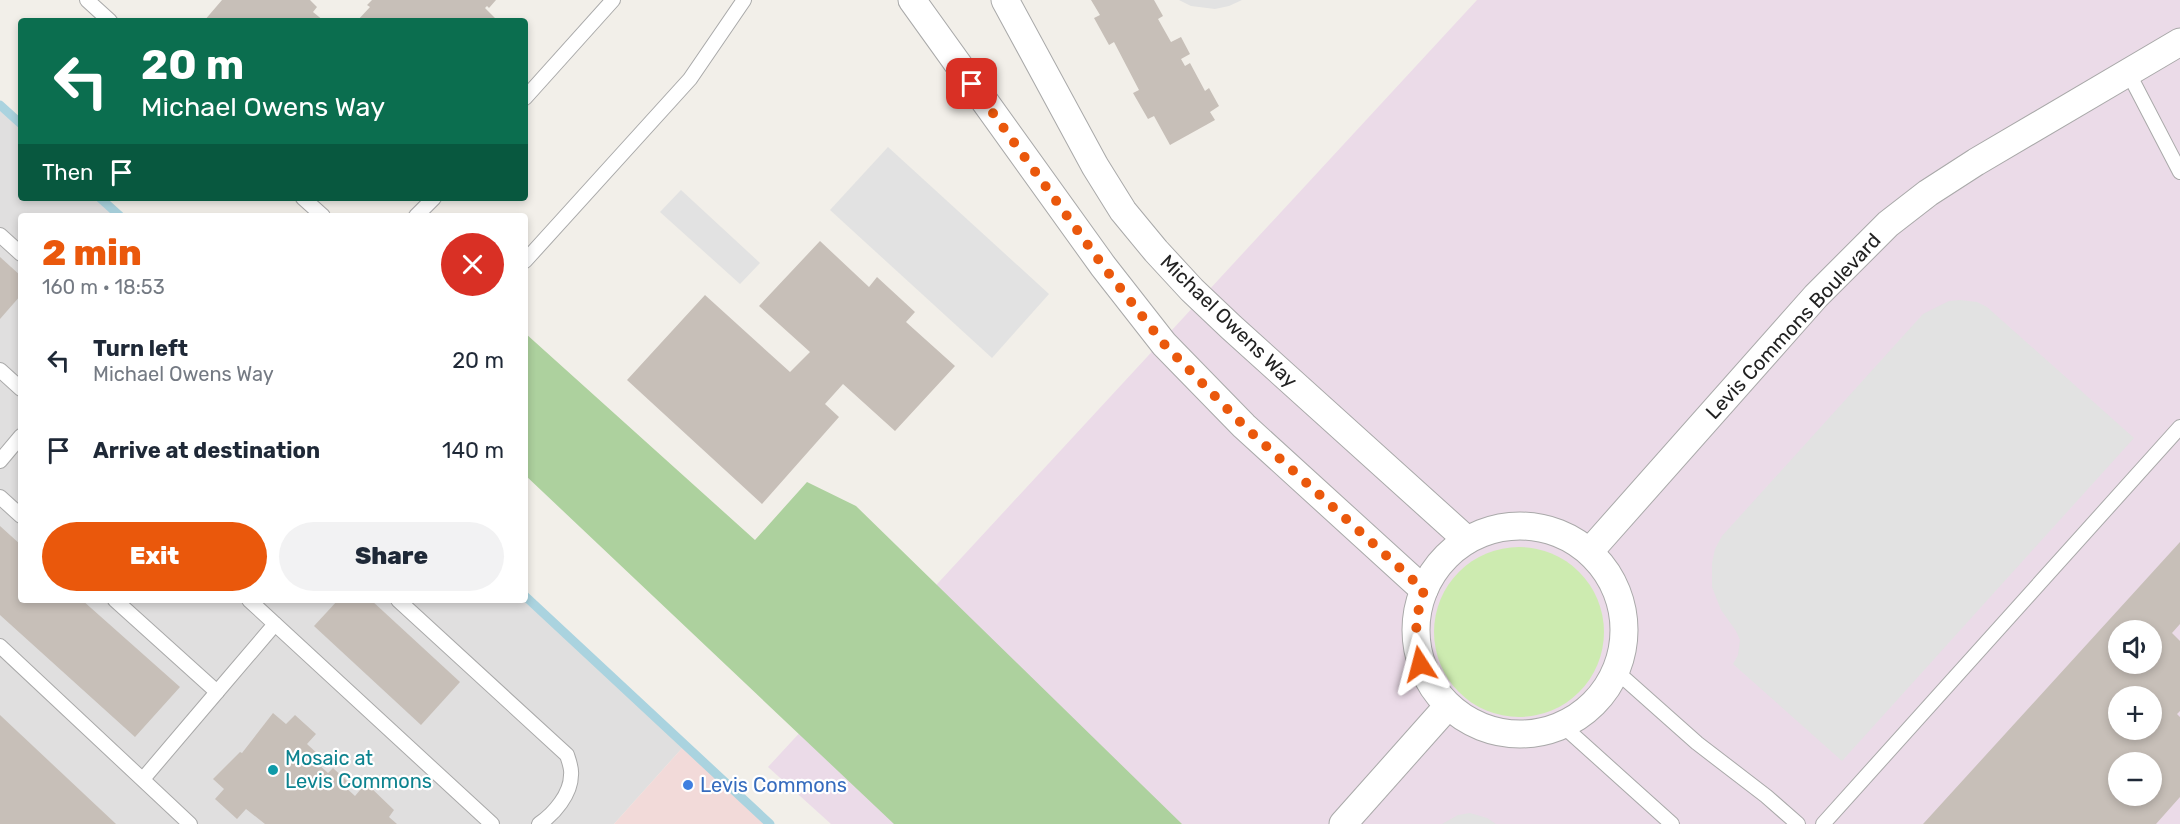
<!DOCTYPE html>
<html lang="en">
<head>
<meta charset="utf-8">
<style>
	:root { --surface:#fff; --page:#f2f2f3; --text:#1f2937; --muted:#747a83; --accent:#ea580c }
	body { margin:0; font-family:Rubik,sans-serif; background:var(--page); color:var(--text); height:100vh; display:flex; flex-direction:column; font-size:22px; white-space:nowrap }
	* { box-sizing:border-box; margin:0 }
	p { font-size:20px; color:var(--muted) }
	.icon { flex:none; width:33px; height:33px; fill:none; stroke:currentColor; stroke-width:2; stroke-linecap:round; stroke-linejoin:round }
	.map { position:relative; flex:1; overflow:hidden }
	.drawer { position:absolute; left:18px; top:213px; width:510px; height:390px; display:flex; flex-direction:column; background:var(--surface); border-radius:6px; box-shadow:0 3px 9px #0003 }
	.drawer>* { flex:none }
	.top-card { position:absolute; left:18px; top:18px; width:510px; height:183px; border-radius:6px; box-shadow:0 3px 9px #0003; background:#0b6e4f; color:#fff; overflow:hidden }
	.fabs { position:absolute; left:2108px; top:620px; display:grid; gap:12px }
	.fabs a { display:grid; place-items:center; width:54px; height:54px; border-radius:50%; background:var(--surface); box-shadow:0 3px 9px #0003; font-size:30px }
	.pin { position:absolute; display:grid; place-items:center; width:51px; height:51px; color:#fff; margin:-26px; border-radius:12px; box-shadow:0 3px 9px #0006 }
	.me { position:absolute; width:66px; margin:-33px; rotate:351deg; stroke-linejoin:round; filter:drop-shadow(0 0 4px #0008) }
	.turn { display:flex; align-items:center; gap:21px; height:126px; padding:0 24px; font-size:27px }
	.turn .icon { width:78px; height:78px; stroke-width:2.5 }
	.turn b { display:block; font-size:42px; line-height:51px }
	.then { display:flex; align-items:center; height:57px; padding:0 24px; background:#0003; gap:12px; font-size:22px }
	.round { display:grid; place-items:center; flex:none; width:63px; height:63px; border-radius:32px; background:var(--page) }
	.overview { display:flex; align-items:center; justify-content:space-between; height:102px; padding:0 24px }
	h1 { font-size:36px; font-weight:800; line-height:45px; color:var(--accent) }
	.action { display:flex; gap:12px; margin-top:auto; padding:12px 24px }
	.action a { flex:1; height:69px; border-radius:36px; background:var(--accent); color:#fff; font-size:24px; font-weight:800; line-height:69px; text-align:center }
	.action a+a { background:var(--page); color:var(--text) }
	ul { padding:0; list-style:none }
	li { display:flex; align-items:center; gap:18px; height:90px; padding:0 24px }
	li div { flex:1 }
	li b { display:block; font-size:22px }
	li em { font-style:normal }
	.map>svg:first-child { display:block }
	.residential { fill:#e0dfdf }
	.commercial { fill:#f2dad9 }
	.industrial { fill:#ebdbe8; fill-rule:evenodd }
	.grass { fill:#cdebb0 }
	.forest { fill:#add19e }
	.parking { fill:#e2e2e2 }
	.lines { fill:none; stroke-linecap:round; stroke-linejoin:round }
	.stream { stroke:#aad3df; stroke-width:9 }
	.building { fill:#c7bfb8; fill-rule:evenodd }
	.service-casing { stroke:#a9a9a9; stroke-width:16 }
	.minor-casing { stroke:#a9a9a9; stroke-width:29 }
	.service { stroke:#fff; stroke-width:14 }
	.minor { stroke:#fff; stroke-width:27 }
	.route { stroke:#ea580c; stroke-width:10; stroke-dasharray:0 18 }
	.culture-dot { fill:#0f9aa8; stroke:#fff; stroke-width:2 }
	.shop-dot { fill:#3f7fe0; stroke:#fff; stroke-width:2 }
	.labels { text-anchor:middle; stroke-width:4.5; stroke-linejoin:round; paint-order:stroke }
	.street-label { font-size:20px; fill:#222; stroke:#fff }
	.culture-label { font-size:20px; fill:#0d838f; stroke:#fff; text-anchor:start }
	.shop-label { font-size:20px; fill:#366cbe; stroke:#fff; text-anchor:start }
</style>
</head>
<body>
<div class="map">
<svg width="2180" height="824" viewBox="0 0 2180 824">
	<rect width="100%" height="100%" fill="#f2efe9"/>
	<!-- residential -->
	<polygon class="residential" points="0,105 21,124 21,198 100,198 120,216 21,216 21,600 525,600 525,596 684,746 614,824 0,824"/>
	<!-- commercial -->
	<polygon class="commercial" points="684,746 770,824 614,824"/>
	<!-- industrial -->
	<path class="industrial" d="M1477 0H2180V824H831L768 767ZM2118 630H2151V663H2118ZM2118 696H2151V729H2118ZM2118 762H2151V795H2118Z"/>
	<!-- grass -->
	<circle class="grass" cx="1519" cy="632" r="85"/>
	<!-- forest -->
	<polygon class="forest" points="525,333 755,540 807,482 856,506 1182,824 894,824 525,475"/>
	<!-- parking -->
	<g class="parking">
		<polygon points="1179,0 1242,0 1229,6 1215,9 1191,6"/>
		<polygon points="888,147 1049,294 992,358 830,210"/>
		<polygon points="681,190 760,263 740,284 660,212"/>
		<polygon points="1960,300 1977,302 1987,307 2134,438 1842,761 1733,664 1738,655 1740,640 1736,631 1721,610 1712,587 1712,563 1715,549 1722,536 1923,314 1949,301"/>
		<polygon points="1470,813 1487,818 1496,824 1442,824 1458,815"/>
	</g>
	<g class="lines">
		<!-- stream -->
		<g class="stream">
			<polyline points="0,105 21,124"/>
			<polyline points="100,198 120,216"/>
			<polyline points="525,596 770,824"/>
		</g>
	</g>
	<!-- building -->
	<g class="building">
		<polygon points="222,0 310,0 317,7 313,12 324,21 204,21"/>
		<polygon points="372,0 496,0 489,8 487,6 485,8 498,21 357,21 370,7 367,5"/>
		<polygon points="1091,0 1154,0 1163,16 1158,19 1171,42 1181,37 1190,54 1181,59 1185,66 1190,63 1205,91 1209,88 1219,106 1210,112 1215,120 1170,145 1154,116 1148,119 1133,93 1139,90 1114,42 1109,45 1094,18 1100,15"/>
		<polygon points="820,241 869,287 877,277 915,312 906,322 955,366 895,431 843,384 825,404 839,417 762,504 627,380 705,295 790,372 810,352 759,306"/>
		<polygon points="0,257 21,276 21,295 0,319"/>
		<polygon points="0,526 21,545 21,600 82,600 180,687 135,737 0,615"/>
		<path d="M2180 542V624L2172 633 2180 641V711L2177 714 2180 717V797L2156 824H1923ZM2118 630H2151V663H2118ZM2118 696H2151V729H2118ZM2118 762H2151V795H2118Z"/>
		<polygon points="338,600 371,600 460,682 421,725 314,626"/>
		<polygon points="273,713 286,724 295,715 316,734 307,744 320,756 316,762 328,773 333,768 347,781 343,785 355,796 366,783 394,810 389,817 397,824 265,824 246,809 237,819 215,799 224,789 213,779 240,752 242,753"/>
		<polygon points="0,715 116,824 0,824"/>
	</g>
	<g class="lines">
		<defs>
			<g id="service">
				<polyline points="87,0 110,21"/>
				<polyline points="2129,74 2180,172"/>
				<polyline points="525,98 613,0"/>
				<polyline points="303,198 323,216"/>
				<polyline points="416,216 434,198"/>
				<polyline points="0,235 21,254"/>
				<polyline points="525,261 690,79 744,0"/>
				<polyline points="0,370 21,389"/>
				<polyline points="0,461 21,436"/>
				<polyline points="0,497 21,516"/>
				<polyline points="115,600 217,692 143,779"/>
				<polyline points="249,600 492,824"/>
				<path d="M398 600 567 755C569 761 572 769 571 775 571 794 554 814 539 824"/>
				<polyline points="0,646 190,824"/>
				<polyline points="1616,671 1697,743 1766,796 1798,824"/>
				<polyline points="217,692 275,624"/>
				<polyline points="1562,725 1672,824"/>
				<polyline points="1823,824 2180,427"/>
			</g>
			<g id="minor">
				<polyline points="912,0 1103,266 1164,344 1244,426 1424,590"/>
				<polyline points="1005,0 1095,166 1123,211 1156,251 1192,290 1231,327 1467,540"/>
				<circle cx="1520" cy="630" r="104"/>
				<polyline points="1590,551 1816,296 1888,224 1928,193 1976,162 2180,42"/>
				<polyline points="1343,824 1447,707"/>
			</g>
		</defs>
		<!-- service casing -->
		<use href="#service" class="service-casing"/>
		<!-- minor casing -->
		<use href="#minor" class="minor-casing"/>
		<!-- service -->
		<use href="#service" class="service"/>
		<!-- minor -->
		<use href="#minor" class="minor"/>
	</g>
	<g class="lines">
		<!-- route -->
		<path class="route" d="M972 84 1103 266 1164 344 1244 426 1424 590C1415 618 1414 636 1420 664"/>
	</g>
	<!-- markers -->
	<circle class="culture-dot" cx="273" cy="770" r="6"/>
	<circle class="shop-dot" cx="688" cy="785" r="6"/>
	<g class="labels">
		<!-- street labels -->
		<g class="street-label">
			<text transform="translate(1229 321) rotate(44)" y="7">Michael Owens Way</text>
			<text transform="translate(1793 326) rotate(-47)" y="7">Levis Commons Boulevard</text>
		</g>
		<!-- culture labels -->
		<g class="culture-label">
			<text x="285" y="765">Mosaic at<tspan x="285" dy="23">Levis Commons</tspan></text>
		</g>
		<!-- shop labels -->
		<g class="shop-label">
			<text x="700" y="792">Levis Commons</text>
		</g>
	</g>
</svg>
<div class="fabs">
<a><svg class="icon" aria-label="sound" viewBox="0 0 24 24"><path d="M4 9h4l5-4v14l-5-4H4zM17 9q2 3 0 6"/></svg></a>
<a>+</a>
<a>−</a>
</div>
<div class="pin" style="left:972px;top:84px;background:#d93025"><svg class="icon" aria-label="arrive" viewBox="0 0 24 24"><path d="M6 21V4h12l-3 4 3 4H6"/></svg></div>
<svg class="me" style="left:1420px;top:664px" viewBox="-20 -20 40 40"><path d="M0-17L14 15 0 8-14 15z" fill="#ea580c" stroke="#fff" stroke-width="4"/></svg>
<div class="top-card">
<div class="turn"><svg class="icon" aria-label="left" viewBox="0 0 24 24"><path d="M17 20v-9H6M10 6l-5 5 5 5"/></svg><div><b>20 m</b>Michael Owens Way</div></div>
<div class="then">Then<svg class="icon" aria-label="arrive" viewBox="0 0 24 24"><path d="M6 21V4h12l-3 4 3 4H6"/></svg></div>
</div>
<section class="drawer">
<div class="overview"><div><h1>2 min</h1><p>160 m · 18:53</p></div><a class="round" style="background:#d93025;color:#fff"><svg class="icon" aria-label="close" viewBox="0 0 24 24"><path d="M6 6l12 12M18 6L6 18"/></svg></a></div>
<ul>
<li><svg class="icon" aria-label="left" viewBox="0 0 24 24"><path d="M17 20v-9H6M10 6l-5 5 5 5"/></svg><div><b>Turn left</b><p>Michael Owens Way</p></div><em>20 m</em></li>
<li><svg class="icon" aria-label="arrive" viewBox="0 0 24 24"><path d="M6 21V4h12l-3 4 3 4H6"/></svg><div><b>Arrive at destination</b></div><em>140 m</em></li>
</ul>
<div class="action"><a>Exit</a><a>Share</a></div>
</section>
</div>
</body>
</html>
